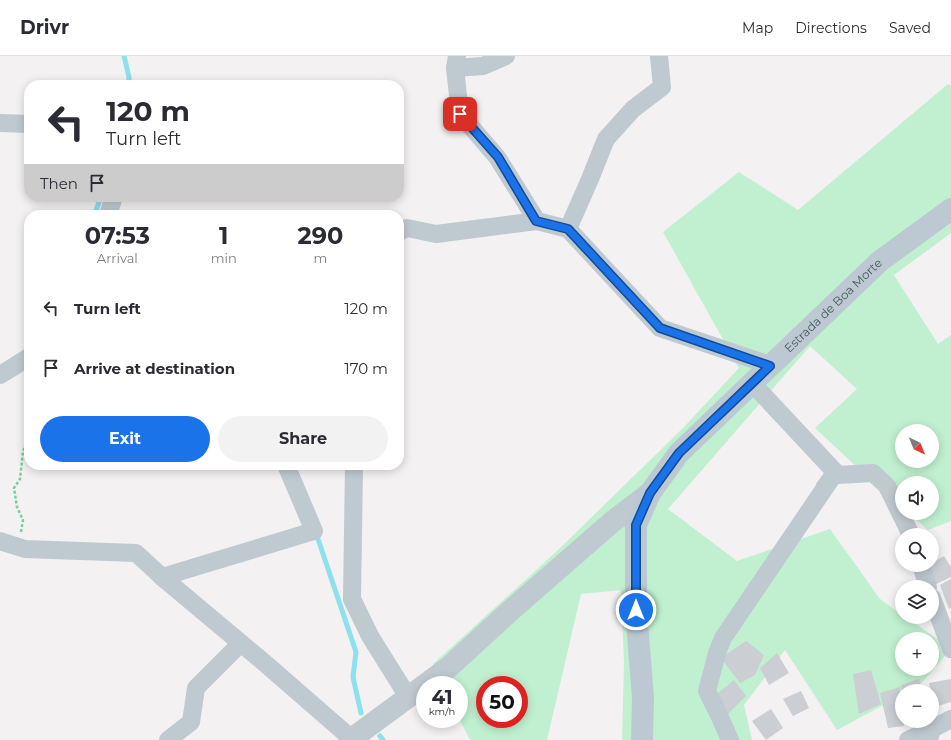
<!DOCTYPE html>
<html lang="en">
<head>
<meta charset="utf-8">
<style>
	:root { --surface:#fff; --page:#f2f2f3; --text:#2b2b33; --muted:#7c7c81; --line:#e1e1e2; --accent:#1a73e8 }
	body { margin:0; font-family:Montserrat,sans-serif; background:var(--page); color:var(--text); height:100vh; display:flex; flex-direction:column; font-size:15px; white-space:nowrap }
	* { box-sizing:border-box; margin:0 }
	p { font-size:13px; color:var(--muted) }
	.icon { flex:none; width:22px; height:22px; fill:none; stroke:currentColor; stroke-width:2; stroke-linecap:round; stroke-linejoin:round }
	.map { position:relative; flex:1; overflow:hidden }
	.sheet { position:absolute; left:24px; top:154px; width:380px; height:260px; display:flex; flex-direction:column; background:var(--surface); border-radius:16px; box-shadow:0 2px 10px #0003 }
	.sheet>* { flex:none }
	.top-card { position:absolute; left:24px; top:24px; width:380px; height:122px; border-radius:16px; box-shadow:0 2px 10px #0003; background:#fff; color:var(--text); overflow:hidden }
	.needle { width:26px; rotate:137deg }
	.buttons { position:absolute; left:895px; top:368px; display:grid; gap:8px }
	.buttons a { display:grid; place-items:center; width:44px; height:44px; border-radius:50%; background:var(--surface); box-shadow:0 2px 10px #0003; font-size:20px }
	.speed { position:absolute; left:416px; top:620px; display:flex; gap:8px; font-size:20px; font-weight:700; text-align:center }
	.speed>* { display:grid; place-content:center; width:52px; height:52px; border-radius:50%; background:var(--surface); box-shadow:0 2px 10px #0003; line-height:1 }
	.speed small { font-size:10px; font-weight:400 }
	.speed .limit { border:6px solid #d22; background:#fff; color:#111 }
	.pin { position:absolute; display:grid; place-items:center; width:34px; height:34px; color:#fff; margin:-17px; border-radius:8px; box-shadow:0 2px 6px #0006 }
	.me { position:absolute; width:44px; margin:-22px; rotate:0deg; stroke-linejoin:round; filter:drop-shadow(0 0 3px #0008) }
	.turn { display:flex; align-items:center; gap:14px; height:84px; padding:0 16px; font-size:18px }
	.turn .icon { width:52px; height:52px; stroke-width:2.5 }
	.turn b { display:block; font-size:28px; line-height:34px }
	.then { display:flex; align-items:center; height:38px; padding:0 16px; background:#0003; gap:8px; font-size:15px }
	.eta { display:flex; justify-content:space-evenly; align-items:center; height:68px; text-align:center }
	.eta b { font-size:24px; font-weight:700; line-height:28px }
	.action { display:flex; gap:8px; margin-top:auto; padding:8px 16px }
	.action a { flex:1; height:46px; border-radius:24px; background:var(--accent); color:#fff; font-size:16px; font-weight:700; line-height:46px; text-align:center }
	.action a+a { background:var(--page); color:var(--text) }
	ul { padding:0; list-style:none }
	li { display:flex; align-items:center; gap:12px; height:60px; padding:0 16px }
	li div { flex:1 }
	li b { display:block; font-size:15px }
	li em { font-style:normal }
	header { display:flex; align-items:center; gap:24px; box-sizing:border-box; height:56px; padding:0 20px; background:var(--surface); border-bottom:1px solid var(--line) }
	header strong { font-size:19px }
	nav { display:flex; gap:22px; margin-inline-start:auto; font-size:14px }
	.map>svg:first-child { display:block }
	.green { fill:#c0f0d0; fill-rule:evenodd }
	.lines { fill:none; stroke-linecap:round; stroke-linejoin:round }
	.stream { stroke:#8de0ed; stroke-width:5 }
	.building { fill:#cbced3 }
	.path { stroke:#78cf9e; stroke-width:2.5; stroke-dasharray:3 2; stroke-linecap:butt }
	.minor { stroke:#bfc9d0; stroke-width:18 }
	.tertiary { stroke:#bfc9d0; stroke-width:22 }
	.secondary { stroke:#bdc9d2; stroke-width:22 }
	.route-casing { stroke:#114b97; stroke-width:10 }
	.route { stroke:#1a73e8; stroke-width:7 }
	.labels { text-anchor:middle; stroke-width:4; stroke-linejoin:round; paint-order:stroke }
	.street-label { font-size:12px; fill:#48565f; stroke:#fff }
</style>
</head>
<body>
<header>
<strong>Drivr</strong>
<nav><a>Map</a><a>Directions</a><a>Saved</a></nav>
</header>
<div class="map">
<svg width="951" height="684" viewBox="0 0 951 684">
	<rect width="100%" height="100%" fill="#f3f1f1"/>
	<!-- green -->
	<path class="green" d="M948 28 951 30V177L894 219 938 288 951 279V465L928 474 909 457H932V427H902V451L861 415 815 372 857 333 810 290 668 453 737 505 830 473 880 543 902 559V561H906L951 593 919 630 902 635V639L837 674 785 594 744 649 752 684H622L624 607 621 534 581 538 547 684H470L459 662V629H443L433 608 557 495 683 372 739 312 663 176 739 116 798 154ZM902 375H932V405H902ZM902 583H932V613H902ZM485 629H519V663H485Z"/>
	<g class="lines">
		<!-- stream -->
		<g class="stream">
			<polyline points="124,0 129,21 129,29"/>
			<polyline points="96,159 96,154 101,141"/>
			<polyline points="316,477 356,596 353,621 361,657"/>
			<polyline points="380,680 383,684"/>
		</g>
	</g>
	<!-- building -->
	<g class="building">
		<polygon points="944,500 951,511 951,521 932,530 928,509 932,509 932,507"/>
		<polygon points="951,523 951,552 949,553 940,529"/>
		<polygon points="746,585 764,599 755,619 740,627 721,602"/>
		<polygon points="777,597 789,617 769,629 760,612"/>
		<polygon points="871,614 881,648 859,658 853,618"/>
		<polygon points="919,623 922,635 902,635 901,629"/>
		<polygon points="951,623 951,646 935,651 932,635 931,635 929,627"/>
		<polygon points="734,624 746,640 728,658 712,642"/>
		<polygon points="900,631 902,665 903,665 904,670 888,672 880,637"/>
		<polygon points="801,635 809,652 793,660 783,643"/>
		<polygon points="771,653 783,672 766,684 752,665"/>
	</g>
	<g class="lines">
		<!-- path -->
		<polyline class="path" points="21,476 23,464 17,451 14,432 20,423 23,396 29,376"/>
		<!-- minor -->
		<g class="minor">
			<polyline points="457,0 455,12 460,58 497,101 537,165 568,173 660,272 770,309"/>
			<polyline points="455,12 483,10 506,0"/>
			<polyline points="0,67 29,68"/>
			<polyline points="108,159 114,141"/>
			<polyline points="568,173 590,123 606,83 633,53 662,31 659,0"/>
			<polyline points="399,176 407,172 436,178 537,165"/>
			<polyline points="0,319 29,301"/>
			<polyline points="752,327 838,419 873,417 887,430 911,479"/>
			<polyline points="354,409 352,543 370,580 408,641"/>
			<polyline points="0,485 25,493 136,497 162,521 267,609 352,683"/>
			<polyline points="921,509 928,531"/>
			<polyline points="162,521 314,475 286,409"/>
			<polyline points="932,542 951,593"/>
			<polyline points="168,684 191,666 196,632 241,587"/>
			<polyline points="730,684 719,659 707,635 717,597 723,582 835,417 824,432"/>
			<polyline points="908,684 932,673"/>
			<polyline points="929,684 932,673 951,663"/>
		</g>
		<!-- tertiary -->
		<polyline class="tertiary" points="350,684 449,611 510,555 612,466 650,437"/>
		<!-- secondary -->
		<path class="secondary" id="s1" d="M642 684 643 642 636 554V469L650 437 679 397 880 205 951 153"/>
	</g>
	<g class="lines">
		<defs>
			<polyline id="route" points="460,58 498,101 536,165 568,173 660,272 770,310 679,397 650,437 636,469 636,554"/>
		</defs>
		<!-- route casing -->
		<use href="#route" class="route-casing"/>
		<!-- route -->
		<use href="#route" class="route"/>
	</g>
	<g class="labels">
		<!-- street labels -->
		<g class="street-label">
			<text dy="4" stroke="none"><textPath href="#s1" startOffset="513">Estrada de Boa Morte</textPath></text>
		</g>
	</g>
</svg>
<div class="buttons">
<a><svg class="needle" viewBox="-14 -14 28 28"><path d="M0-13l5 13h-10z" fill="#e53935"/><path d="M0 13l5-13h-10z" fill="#7c7c81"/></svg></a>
<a><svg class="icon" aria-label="sound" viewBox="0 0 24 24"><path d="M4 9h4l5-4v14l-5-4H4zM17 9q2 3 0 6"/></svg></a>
<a><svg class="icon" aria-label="search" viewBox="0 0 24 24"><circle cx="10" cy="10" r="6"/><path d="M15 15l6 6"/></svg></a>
<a><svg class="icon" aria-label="layers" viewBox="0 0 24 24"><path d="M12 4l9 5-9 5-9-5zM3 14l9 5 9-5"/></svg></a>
<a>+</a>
<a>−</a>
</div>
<div class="speed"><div>41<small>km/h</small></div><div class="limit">50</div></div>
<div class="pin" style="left:460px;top:58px;background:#d93025"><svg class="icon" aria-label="arrive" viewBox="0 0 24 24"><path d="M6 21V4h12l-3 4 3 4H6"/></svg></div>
<svg class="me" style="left:636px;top:554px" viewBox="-20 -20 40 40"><circle r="17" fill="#1a73e8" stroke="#fff" stroke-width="3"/><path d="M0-11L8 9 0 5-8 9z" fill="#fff"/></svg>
<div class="top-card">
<div class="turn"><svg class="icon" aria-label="left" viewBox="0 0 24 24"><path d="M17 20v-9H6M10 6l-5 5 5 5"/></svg><div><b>120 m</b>Turn left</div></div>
<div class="then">Then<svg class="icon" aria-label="arrive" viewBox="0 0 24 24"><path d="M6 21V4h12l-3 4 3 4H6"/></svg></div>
</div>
<section class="sheet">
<div class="eta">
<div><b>07:53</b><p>Arrival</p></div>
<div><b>1</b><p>min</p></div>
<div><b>290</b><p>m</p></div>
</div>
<ul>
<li><svg class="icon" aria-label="left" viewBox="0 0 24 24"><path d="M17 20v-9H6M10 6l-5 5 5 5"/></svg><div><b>Turn left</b></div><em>120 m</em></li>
<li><svg class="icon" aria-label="arrive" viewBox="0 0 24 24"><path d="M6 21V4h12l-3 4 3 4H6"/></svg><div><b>Arrive at destination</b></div><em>170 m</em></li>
</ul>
<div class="action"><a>Exit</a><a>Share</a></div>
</section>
</div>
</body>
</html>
